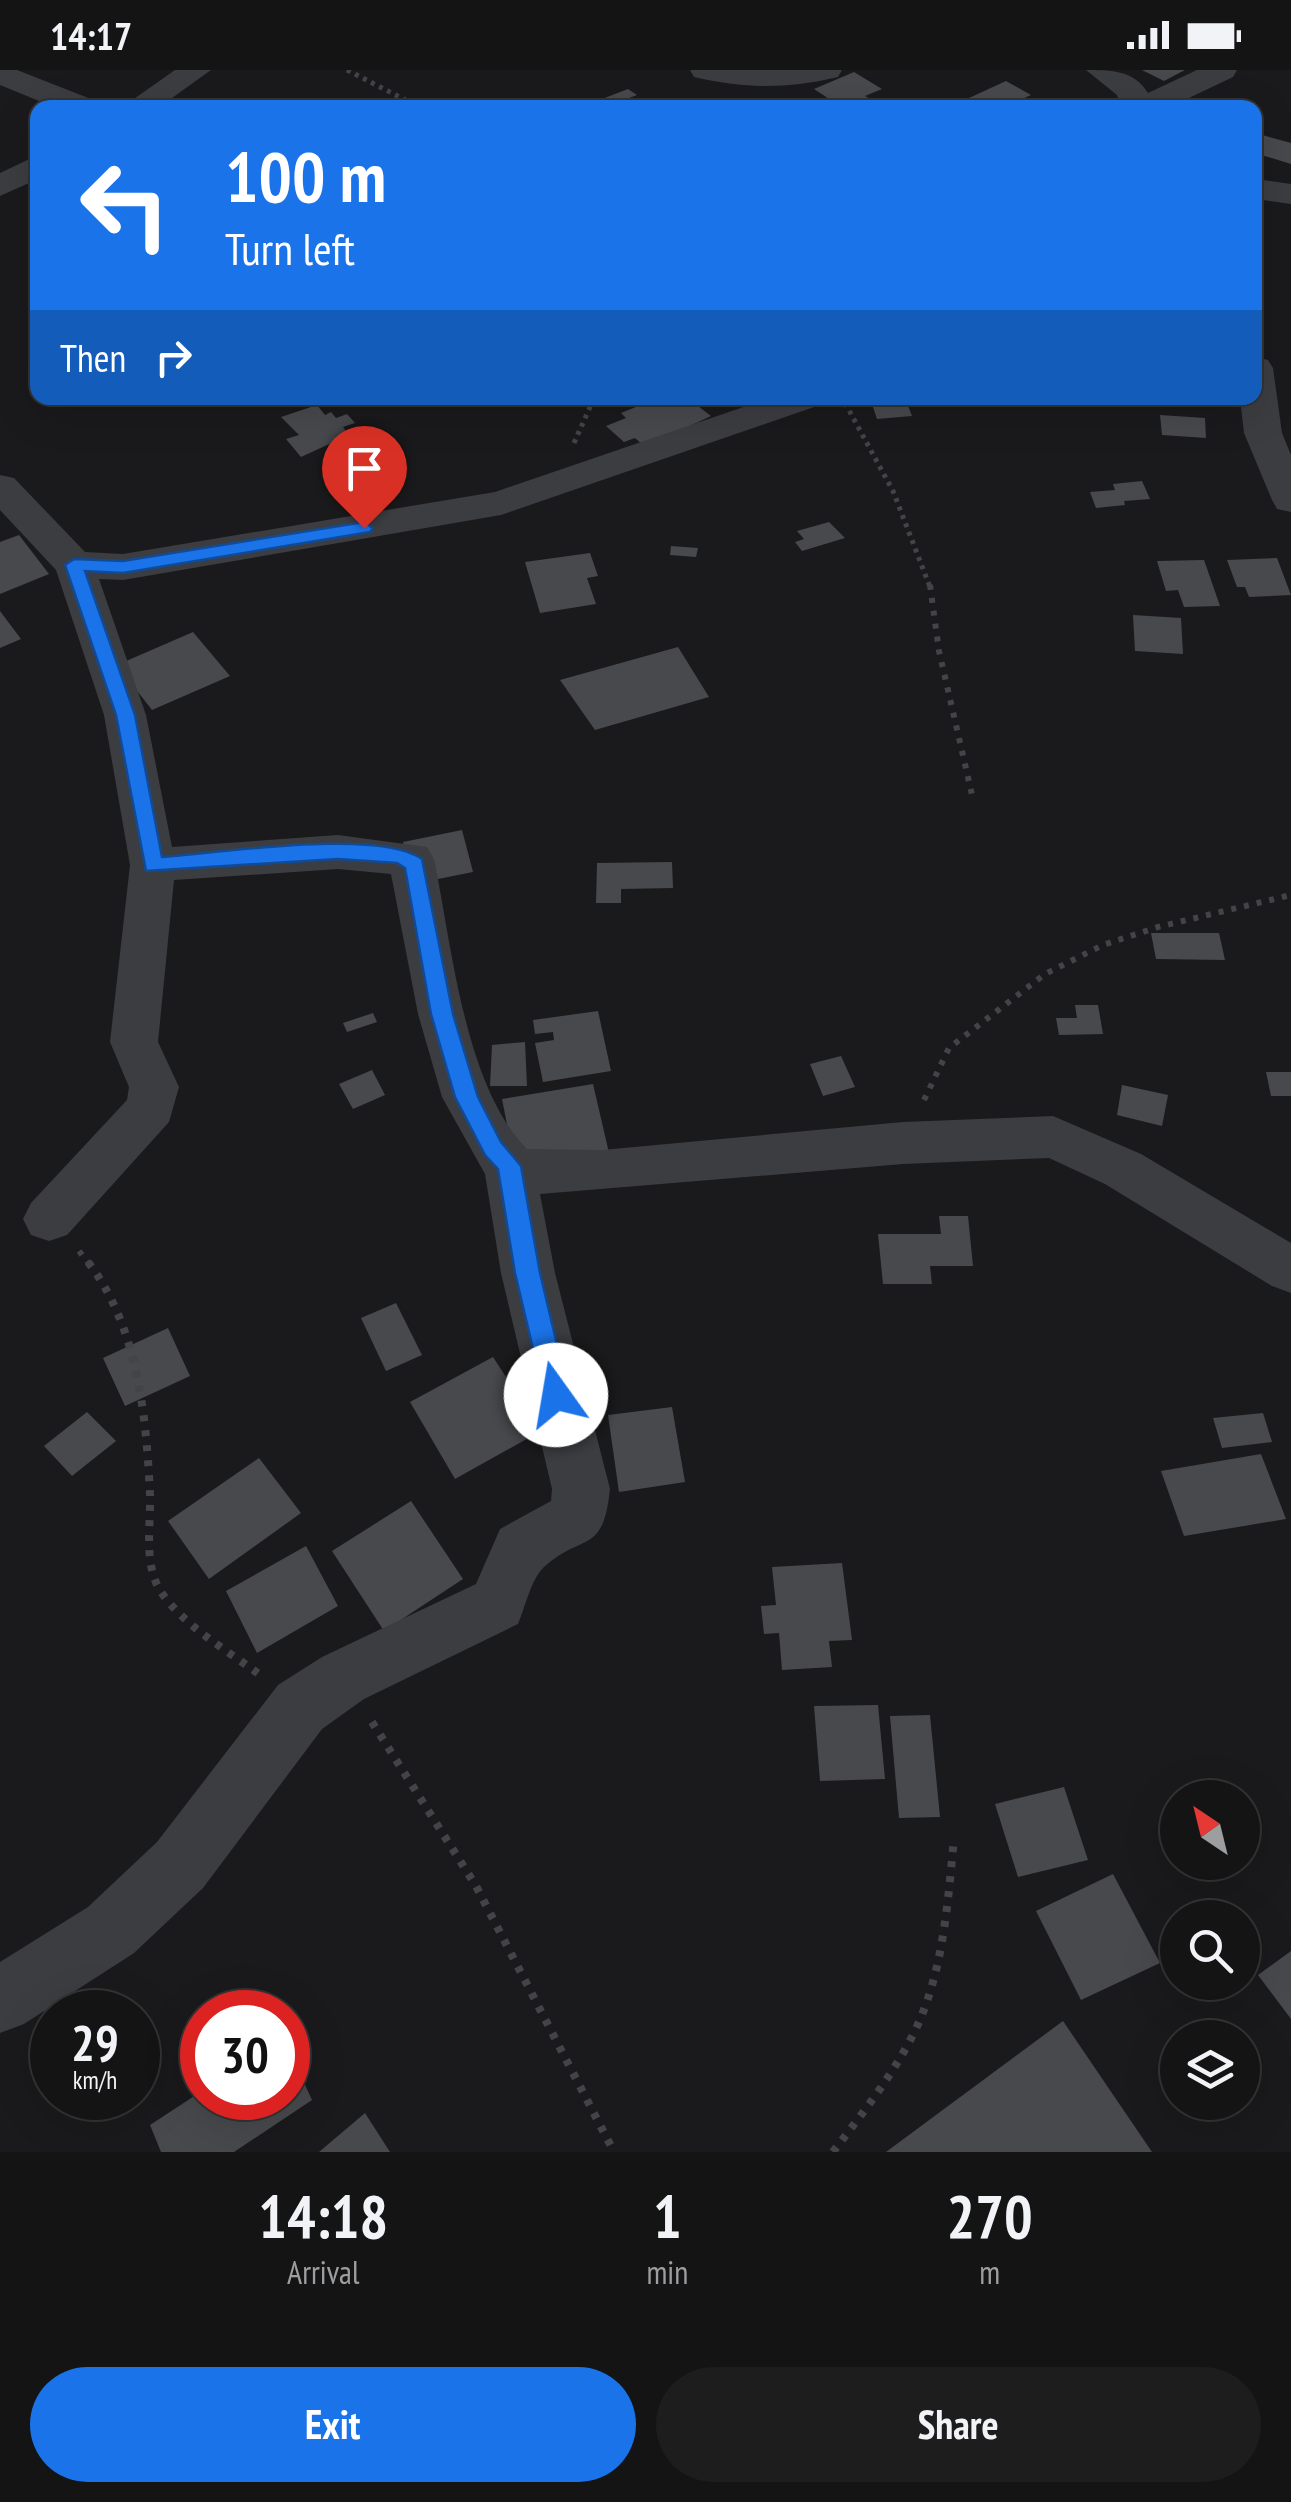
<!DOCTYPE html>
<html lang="en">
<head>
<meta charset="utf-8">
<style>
	:root { --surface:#141415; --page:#1d1d1e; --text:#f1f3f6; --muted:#9d9ea0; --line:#333334; --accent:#1a73e8 }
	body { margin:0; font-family:"PT Sans Narrow",sans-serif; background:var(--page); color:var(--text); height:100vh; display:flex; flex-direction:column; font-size:38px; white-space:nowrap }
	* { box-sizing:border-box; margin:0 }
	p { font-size:32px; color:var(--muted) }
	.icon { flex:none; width:55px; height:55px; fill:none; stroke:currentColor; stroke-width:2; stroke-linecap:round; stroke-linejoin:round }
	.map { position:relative; height:2082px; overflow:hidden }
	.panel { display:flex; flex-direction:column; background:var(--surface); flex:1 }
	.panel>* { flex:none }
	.top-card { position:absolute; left:30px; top:30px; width:1232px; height:305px; border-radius:20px; box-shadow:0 10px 40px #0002,0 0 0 2px var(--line); background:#1a73e8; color:#fff; overflow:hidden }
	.needle { width:65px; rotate:325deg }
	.tools { position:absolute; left:1160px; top:1710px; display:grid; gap:20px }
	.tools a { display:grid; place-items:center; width:100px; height:100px; border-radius:50%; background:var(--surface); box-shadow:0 10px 40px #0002,0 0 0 2px var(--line); font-size:50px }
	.speed { position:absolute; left:30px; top:1920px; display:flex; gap:20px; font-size:50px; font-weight:700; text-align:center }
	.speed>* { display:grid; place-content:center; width:130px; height:130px; border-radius:50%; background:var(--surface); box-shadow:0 10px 40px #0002,0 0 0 2px var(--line); line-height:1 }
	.speed small { font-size:25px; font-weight:400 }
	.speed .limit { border:15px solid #d22; background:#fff; color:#111 }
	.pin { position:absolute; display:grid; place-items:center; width:85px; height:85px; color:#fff; margin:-102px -42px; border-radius:50% 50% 50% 0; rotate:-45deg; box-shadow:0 0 10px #0007 }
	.pin .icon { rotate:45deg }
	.me { position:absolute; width:110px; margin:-55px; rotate:347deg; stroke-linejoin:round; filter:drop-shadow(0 0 8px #0008) }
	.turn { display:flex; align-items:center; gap:35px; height:210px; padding:0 30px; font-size:45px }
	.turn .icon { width:130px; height:130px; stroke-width:2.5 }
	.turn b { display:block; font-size:70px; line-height:85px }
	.then { display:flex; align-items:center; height:95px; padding:0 30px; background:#0003; gap:20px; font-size:38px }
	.eta { display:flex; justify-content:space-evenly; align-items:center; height:170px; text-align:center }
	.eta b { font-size:60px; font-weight:800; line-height:70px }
	.primary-button { display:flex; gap:20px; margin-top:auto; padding:20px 30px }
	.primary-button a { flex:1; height:115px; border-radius:60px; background:var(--accent); color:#fff; font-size:40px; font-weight:800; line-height:115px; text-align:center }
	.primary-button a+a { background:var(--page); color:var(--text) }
	.status { display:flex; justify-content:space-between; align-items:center; height:70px; padding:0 50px; background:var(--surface); direction:ltr }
	.status svg { height:28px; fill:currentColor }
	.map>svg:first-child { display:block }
	.building { fill:#47494c }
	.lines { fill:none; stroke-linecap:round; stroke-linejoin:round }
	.path-far2 { stroke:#424448; stroke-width:5; stroke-dasharray:4 5; stroke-linecap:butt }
	.path-far1 { stroke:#424448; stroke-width:6; stroke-dasharray:5 8; stroke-linecap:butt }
	.path { stroke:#424448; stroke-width:8; stroke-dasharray:6 9; stroke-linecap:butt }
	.minor { fill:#3c3d41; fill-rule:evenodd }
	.route { fill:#1a73e8; stroke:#114b97; stroke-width:2.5 }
</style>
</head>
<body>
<div class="status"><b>14:17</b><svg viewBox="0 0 49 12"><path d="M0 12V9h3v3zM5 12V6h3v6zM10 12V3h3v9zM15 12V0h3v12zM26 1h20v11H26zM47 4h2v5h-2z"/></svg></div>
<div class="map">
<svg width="1291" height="2082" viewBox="0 0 1291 2082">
	<rect width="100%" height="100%" fill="#1a1a1c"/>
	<!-- building -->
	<g class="building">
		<polygon points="1142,0 1185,0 1164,11"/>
		<polygon points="854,2 882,19 865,26 875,32 843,38 814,19"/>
		<polygon points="1006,11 1031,25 1003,38 987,38 969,28"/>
		<polygon points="628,19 637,25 611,35 602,29"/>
		<polygon points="1255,63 1291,73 1291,94 1255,83"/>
		<polygon points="658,328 674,329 684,337 694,333 711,346 645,377 635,368 624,372 606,356 626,348 621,343"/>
		<polygon points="905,328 912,346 877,349 871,331"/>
		<polygon points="317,335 325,345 331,342 336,348 347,344 355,353 343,357 349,365 301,387 286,369 299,365 281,347"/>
		<polygon points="1160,345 1205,348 1206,368 1162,365"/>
		<polygon points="1142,411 1150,429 1124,431 1125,435 1096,438 1090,422 1115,420 1113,414"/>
		<polygon points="829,452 845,468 802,481 795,472 804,469 797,461"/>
		<polygon points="19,465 49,504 0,524 0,472"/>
		<polygon points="671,476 698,478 696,487 670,485"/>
		<polygon points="590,483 598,506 587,508 596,534 540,543 525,492"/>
		<polygon points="1277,488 1291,525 1249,527 1245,517 1237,517 1227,490"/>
		<polygon points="1204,490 1220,536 1184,537 1178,520 1166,521 1157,491"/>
		<polygon points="0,541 21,569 0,578"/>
		<polygon points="1133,545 1181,548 1183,584 1135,581"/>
		<polygon points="193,562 230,606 152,640 117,595"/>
		<polygon points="678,577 709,627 595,660 560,610"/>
		<polygon points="462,760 473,802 413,814 403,772"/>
		<polygon points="672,792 673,818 621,819 621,833 596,833 597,793"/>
		<polygon points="1151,863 1219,863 1225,890 1156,889"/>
		<polygon points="1075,935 1098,935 1103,964 1059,965 1056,948 1077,948"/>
		<polygon points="598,941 611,1001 543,1012 535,973 554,970 553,962 535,964 533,950"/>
		<polygon points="373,943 377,952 347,962 343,953"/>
		<polygon points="525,972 527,1016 490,1016 492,975"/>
		<polygon points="841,986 855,1017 823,1026 810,994"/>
		<polygon points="372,1000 385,1025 353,1039 339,1014"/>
		<polygon points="1266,1002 1291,1002 1291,1026 1271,1026"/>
		<polygon points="593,1014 609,1083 516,1100 502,1029"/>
		<polygon points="1122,1015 1168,1025 1162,1056 1117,1045"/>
		<polygon points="939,1146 968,1146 973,1196 930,1196 932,1214 883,1214 878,1164 941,1164"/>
		<polygon points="396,1233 422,1285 386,1301 361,1248"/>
		<polygon points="168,1258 190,1306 125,1336 103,1288"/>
		<polygon points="493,1287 541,1361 455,1409 410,1332"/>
		<polygon points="672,1337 685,1412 619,1422 608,1345"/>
		<polygon points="87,1342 116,1371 72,1406 44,1376"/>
		<polygon points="1263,1343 1272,1372 1222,1378 1213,1348"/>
		<polygon points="1261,1384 1286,1449 1184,1466 1161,1401"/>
		<polygon points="259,1388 301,1443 209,1509 168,1451"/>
		<polygon points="411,1431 463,1509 384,1561 332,1481"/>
		<polygon points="306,1476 338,1536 257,1583 226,1521"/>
		<polygon points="842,1493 852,1570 829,1571 832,1597 782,1600 779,1563 764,1564 761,1536 776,1535 772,1497"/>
		<polygon points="878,1635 885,1709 820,1711 814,1636"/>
		<polygon points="930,1645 940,1747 899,1748 890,1646"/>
		<polygon points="1064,1717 1088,1790 1018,1807 995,1734"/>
		<polygon points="1113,1804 1160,1893 1081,1930 1036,1841"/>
		<polygon points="1291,1881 1291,1949 1258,1905"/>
		<polygon points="1063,1951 1152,2082 886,2082"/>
		<polygon points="288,1978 312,2030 234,2082 161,2082 150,2055 202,2021 202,2028 288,2028"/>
		<polygon points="365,2043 390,2082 319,2082"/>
	</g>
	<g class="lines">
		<!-- path-far2 -->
		<g class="path-far2">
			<polyline points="347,0 421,38"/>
			<polyline points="845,333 893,421 930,517"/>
			<polyline points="574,373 594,328"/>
		</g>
		<!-- path-far1 -->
		<g class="path-far1">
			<polyline points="930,515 939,581 973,729"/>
			<polyline points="924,1030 949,978 1045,904 1103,875 1158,857 1291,825"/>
			<polyline points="79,1181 90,1195"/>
		</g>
		<!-- path -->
		<g class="path">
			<path d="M88 1192C138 1257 146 1345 150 1424 151 1456 143 1494 161 1522 185 1557 227 1580 260 1605"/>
			<polyline points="372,1652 476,1816 614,2082"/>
			<path d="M833 2082C864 2041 898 1999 919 1952 944 1894 948 1830 954 1768"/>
		</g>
		<!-- minor -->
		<g class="minor">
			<polygon points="0,0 17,0 96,31 100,38 56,38 0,15"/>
			<polygon points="175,0 211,0 158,38 121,38"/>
			<path d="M690 0H842L838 7C788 19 744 19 694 7Z"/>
			<path d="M1086 0C1111 0 1134 0 1148 23L1197 0H1237L1233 7 1168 38H1121L1117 25Z"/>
			<polygon points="38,85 38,109 0,126 0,103"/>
			<polygon points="1255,109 1291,114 1291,134 1255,129"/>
			<polygon points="1255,287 1268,290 1273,298 1282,363 1291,385 1291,442 1277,439 1272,430 1244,363 1240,328 1255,328"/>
			<path d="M770 328H822L817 336 501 445 123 510 99 509 146 645 172 777 338 765 427 777 434 789C452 875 464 1015 527 1079L602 1080 903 1052 1053 1046 1141 1084 1291 1173V1223L1272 1216 1105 1114 1049 1088 903 1094 540 1124 555 1203 610 1419C603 1486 583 1462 544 1497 531 1509 525 1538 518 1554L364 1629 322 1659 203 1818 134 1883 24 1954 0 1963V1892L88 1837 157 1772 278 1615 322 1587 476 1514 500 1459 551 1431 552 1419 501 1203 485 1104 442 1027 418 944 391 804 338 799 174 810 158 972 179 1017 169 1052 67 1165 49 1171 31 1165 23 1149 31 1133 127 1030 129 1017 110 972 130 795 104 645 56 500 0 440V405L14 408 85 482 123 484 495 422Z"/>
		</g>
	</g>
	<!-- route -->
	<path class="route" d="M364 452 373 458 370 462 123 503 85 501 135 645 162 787C219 783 379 758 422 789L453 944 478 1027 501 1072 521 1096 540 1203 569 1325 556 1337 544 1325 515 1203 498 1099 485 1085 455 1027 431 944 405 798 397 793 338 789 146 801 116 645 65 495 74 489 123 491Z"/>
</svg>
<div class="tools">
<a><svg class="needle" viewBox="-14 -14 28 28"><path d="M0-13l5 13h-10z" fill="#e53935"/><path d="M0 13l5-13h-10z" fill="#9d9ea0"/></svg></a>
<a><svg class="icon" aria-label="search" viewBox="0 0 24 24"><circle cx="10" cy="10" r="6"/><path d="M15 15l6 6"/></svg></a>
<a><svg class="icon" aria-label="layers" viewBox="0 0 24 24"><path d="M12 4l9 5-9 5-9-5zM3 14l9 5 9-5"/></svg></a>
</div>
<div class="speed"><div>29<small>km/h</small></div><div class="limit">30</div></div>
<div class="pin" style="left:364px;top:458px;background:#d93025"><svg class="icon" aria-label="arrive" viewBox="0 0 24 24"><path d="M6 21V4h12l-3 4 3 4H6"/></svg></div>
<svg class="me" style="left:556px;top:1325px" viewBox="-20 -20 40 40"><circle r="19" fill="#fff"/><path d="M0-13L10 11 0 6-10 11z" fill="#1a73e8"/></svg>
<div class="top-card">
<div class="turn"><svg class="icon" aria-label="left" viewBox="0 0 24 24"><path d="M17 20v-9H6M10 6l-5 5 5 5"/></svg><div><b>100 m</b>Turn left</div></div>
<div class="then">Then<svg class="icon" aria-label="right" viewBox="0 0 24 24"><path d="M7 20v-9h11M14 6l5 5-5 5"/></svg></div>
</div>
</div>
<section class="panel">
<div class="eta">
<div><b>14:18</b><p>Arrival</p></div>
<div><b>1</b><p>min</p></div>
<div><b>270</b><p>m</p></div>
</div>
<div class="primary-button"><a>Exit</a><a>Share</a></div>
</section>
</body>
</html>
